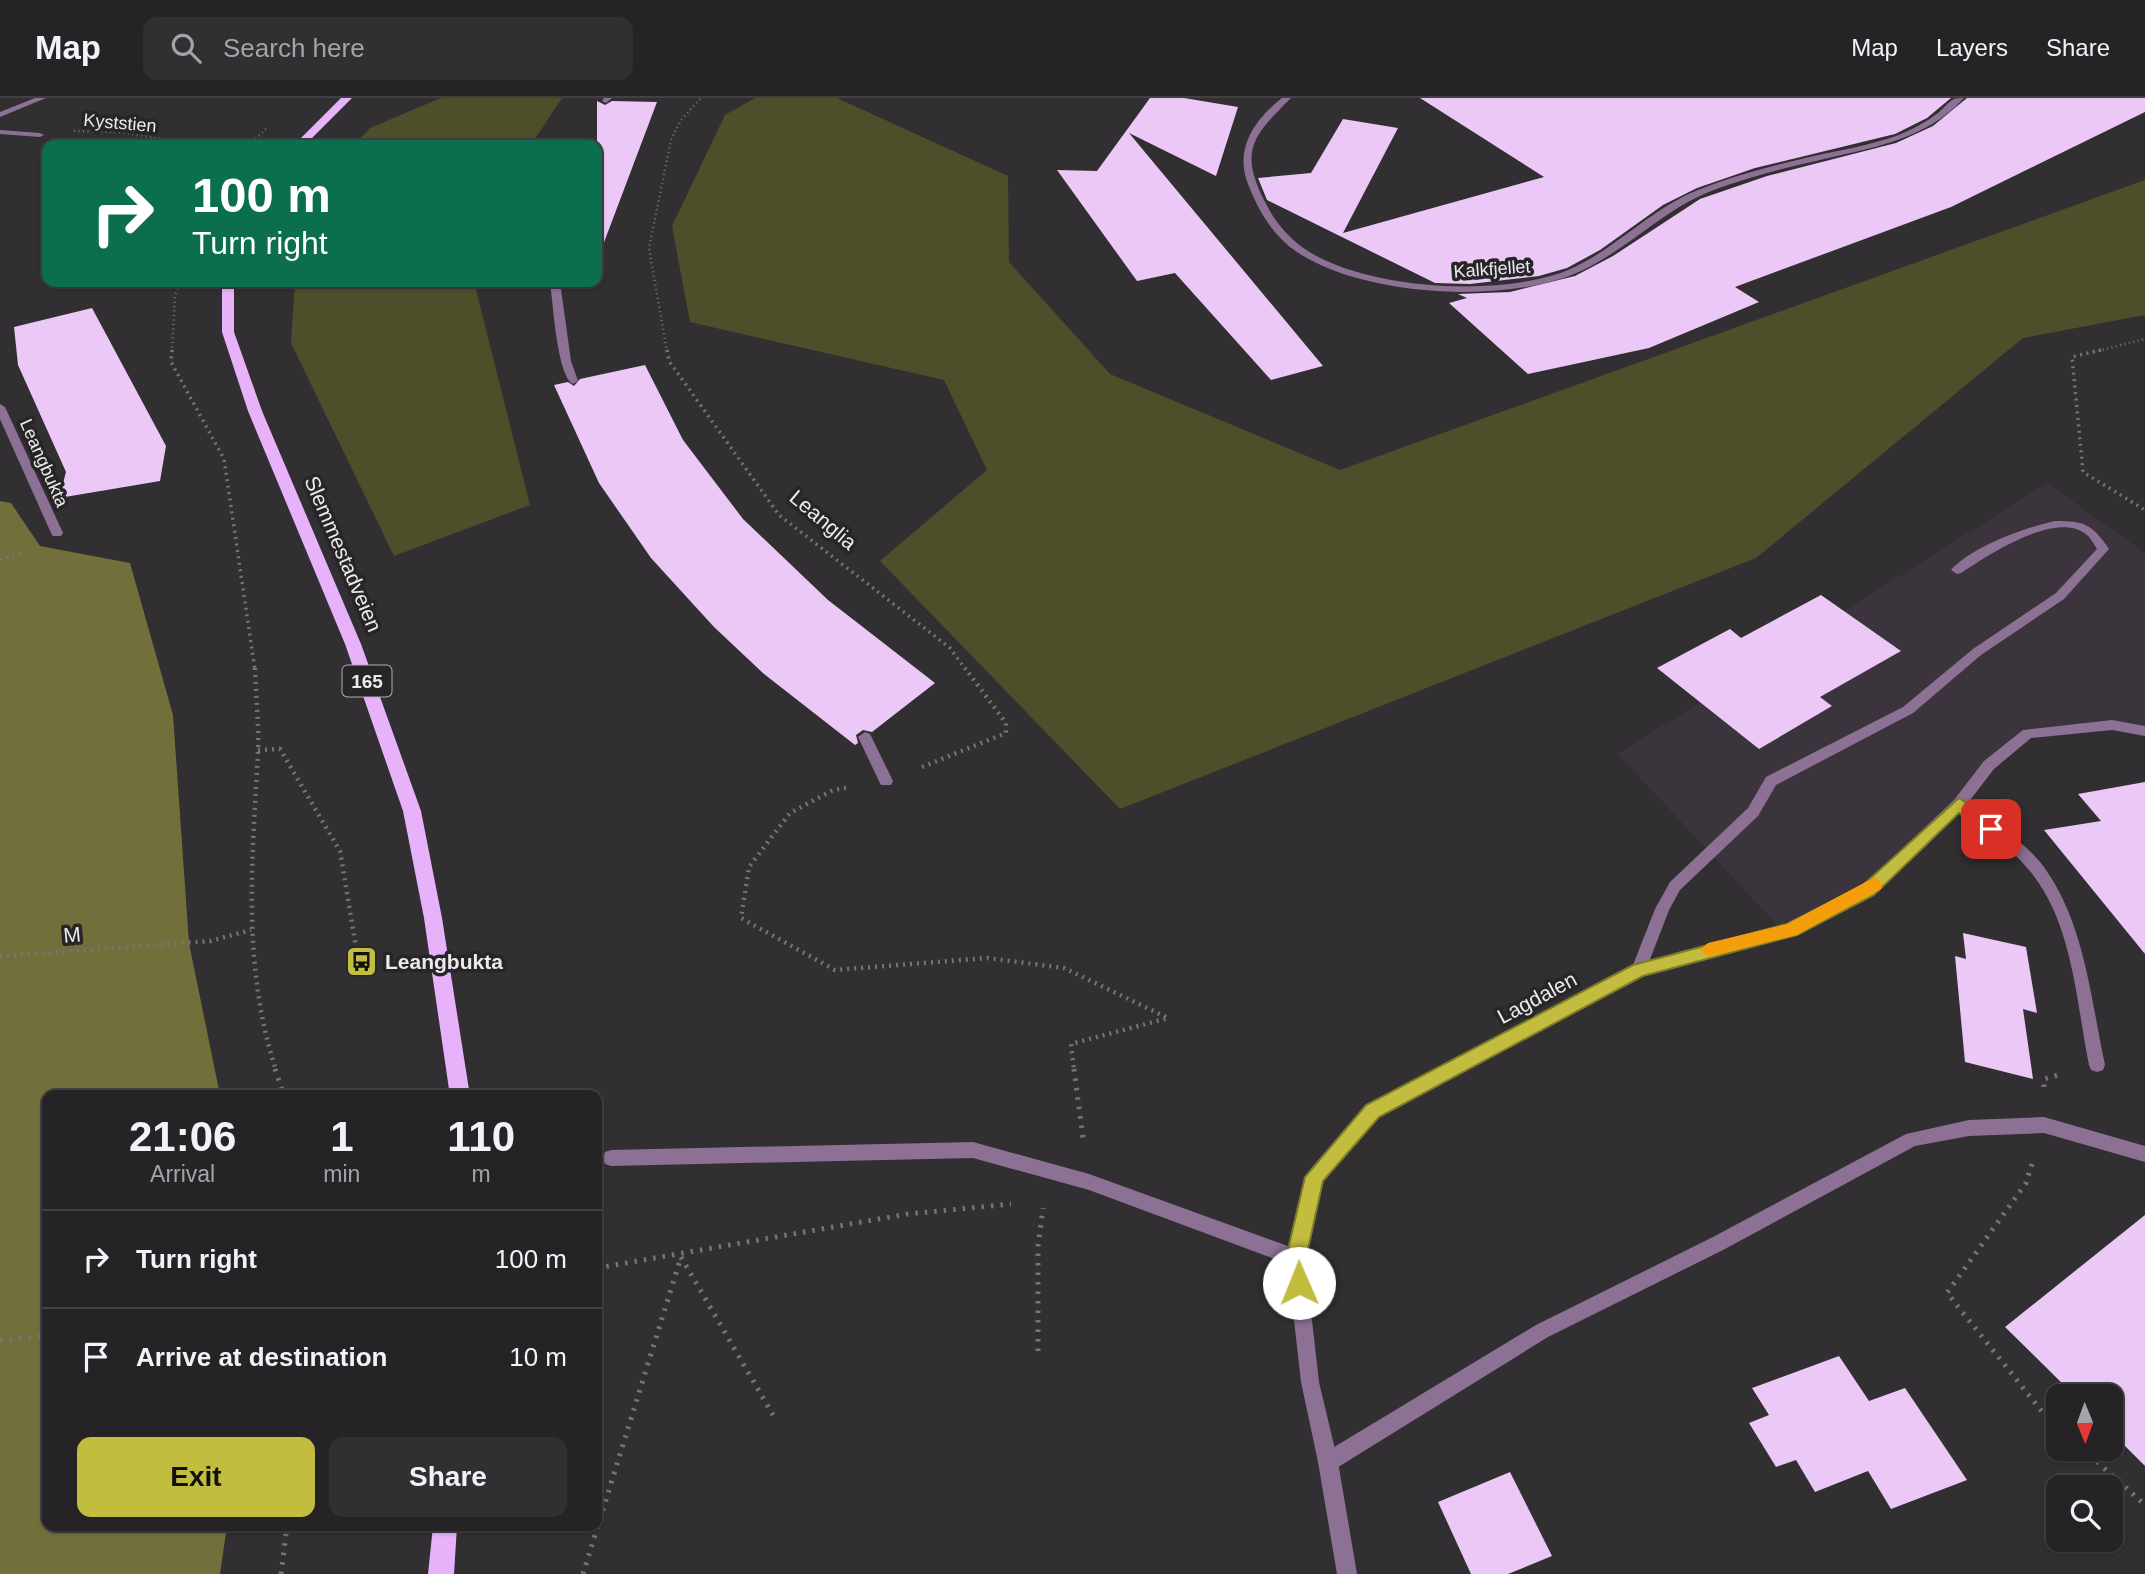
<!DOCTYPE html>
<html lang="en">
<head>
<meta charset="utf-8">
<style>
	:root { --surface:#252326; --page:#312f32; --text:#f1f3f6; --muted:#a3a4a7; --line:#424043; --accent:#c2bd3f }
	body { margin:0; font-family:Helvetica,sans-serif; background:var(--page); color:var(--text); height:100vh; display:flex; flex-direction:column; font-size:26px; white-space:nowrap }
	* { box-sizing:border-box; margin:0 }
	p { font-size:23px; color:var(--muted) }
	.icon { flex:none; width:38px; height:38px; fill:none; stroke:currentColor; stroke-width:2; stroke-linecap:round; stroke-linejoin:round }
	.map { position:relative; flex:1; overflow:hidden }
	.side { position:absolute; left:42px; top:992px; width:560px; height:441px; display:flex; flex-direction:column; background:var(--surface); border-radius:14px; box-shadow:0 2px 5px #0004,0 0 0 2px var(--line) }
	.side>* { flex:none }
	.banner { position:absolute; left:42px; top:42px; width:560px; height:147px; border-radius:14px; box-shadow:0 2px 5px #0004,0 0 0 2px var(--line); background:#0b6e4f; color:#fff; overflow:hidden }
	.needle { width:46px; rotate:179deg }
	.controls { position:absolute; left:2046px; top:1286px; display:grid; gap:14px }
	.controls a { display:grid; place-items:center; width:77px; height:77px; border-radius:14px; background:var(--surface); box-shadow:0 2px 5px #0004,0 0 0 2px var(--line); font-size:35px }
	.pin { position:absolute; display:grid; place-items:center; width:60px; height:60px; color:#fff; margin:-30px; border-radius:14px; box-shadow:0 4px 10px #0006 }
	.me { position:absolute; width:77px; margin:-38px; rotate:359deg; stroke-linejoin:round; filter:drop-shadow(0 0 5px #0008) }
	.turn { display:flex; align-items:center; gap:24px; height:147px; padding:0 35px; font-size:32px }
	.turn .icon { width:91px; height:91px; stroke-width:2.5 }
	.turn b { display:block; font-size:49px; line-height:60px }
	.eta { display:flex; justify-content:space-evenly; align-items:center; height:119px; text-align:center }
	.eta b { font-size:42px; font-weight:600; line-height:49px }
	.cta { display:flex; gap:14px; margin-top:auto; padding:14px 35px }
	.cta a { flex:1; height:80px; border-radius:14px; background:var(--accent); color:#111; font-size:28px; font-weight:600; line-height:80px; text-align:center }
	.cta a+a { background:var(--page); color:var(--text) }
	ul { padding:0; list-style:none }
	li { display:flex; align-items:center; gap:21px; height:98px; padding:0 35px; border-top:2px solid var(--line) }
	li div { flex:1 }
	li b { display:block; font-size:26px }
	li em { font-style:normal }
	header { display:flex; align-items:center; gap:42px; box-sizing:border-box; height:98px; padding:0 35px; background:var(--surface); border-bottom:2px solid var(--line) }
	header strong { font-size:33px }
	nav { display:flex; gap:38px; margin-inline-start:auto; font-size:24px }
	.search { width:490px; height:63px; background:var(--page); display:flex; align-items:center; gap:18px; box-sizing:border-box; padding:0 24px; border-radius:14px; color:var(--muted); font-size:26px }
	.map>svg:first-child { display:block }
	.built { fill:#3b343d }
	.green { fill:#4f4e2b }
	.water { fill:#716f3a }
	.building { fill:#ebc8f6 }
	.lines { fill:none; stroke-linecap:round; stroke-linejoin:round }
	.path-far3 { stroke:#767477; stroke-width:2.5; stroke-dasharray:1 3.5; stroke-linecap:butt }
	.path-far2 { stroke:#767477; stroke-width:3.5; stroke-dasharray:2 4.5; stroke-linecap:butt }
	.path-far1 { stroke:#767477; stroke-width:4.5; stroke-dasharray:2 5; stroke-linecap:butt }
	.path { stroke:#767477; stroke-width:5; stroke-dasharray:2.5 7; stroke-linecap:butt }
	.lane { fill:#8c7194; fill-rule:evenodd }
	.street { fill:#8c7194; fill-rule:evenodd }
	.primary { fill:#e8b2fa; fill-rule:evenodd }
	.route { fill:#c2bd3f; stroke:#7e7b29; stroke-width:2 }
	.slow { fill:#f59e0b }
	.labels { text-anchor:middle; stroke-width:7; stroke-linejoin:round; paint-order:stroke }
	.far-street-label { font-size:18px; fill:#eceaed; stroke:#272528 }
	.shield { fill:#272528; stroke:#b1afb2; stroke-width:2 }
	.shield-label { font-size:19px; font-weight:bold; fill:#eceaed }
	.street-label { font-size:21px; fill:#eceaed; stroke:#272528 }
	.poi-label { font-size:21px; font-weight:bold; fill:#eceaed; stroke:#272528; text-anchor:start }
</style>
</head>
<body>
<header>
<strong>Map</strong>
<div class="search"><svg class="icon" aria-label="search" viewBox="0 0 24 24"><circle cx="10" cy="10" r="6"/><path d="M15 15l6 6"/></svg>Search here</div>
<nav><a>Map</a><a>Layers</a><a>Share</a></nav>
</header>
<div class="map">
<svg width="2145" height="1476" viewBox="0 0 2145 1476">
	<rect width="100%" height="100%" fill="#312f32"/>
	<!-- built -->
	<polygon class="built" points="2047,385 2145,455 2145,637 2107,629 2025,637 1863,793 1779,829 1618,656"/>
	<!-- green -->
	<g class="green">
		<polygon points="441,0 562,0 531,47 354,47 370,30"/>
		<polygon points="755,0 837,0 1008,78 1009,164 1110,276 1340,372 2145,82 2145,217 2023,240 1756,460 1120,711 880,463 987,372 944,282 690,224 672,128 725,17"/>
		<polygon points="295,184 474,184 530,407 394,458 291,245"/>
	</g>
	<!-- water -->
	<polygon class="water" points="0,403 11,405 40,448 130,465 173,617 189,845 220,997 47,998 47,1428 227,1428 220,1476 0,1476"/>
	<!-- building -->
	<g class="building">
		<polygon points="1150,0 1184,0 1238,9 1216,78 1129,35 1323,268 1271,282 1175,175 1137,183 1057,72 1097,73"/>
		<polygon points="1420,0 1951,0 1927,20 1895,36 1755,70 1697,90 1663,107 1600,152 1567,170 1539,178 1470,186 1435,185 1267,102 1258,80 1311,75 1343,21 1398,30 1343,135 1544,79"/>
		<polygon points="1967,0 2145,0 2145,14 1951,109 1735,189 1759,204 1649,250 1528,276 1449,205 1467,200 1458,196 1510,194 1575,178 1613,158 1700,101 1767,78 1896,45 1933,28"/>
		<polygon points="597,3 605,7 612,3 657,4 603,147 597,146"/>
		<polygon points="92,210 166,348 160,383 59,400 66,374 18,267 14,229"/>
		<polygon points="645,267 683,342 743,421 828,502 935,585 872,634 863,632 856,637 858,645 855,647 764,576 714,529 651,460 599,385 554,287 568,284 574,288 580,281"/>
		<polygon points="1821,497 1901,553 1820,599 1832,608 1759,651 1657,570 1730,531 1741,540"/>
		<polygon points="2145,684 2145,856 2044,732 2101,723 2078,696"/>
		<polygon points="1963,835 2026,849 2037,915 2023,911 2033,981 1965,964 1955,858 1966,861"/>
		<polygon points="2145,1117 2145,1368 2110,1333 2110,1298 2075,1298 2005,1229"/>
		<polygon points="1839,1258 1869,1303 1905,1290 1967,1382 1891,1411 1868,1373 1815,1394 1796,1362 1776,1369 1749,1325 1769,1317 1752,1290"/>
		<polygon points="1510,1374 1552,1458 1508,1476 1471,1476 1438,1404"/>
	</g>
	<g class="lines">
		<!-- path-far3 -->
		<g class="path-far3">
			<polyline points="74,33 120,34 198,47"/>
			<polyline points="249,47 266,31"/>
			<polyline points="172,254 175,197 180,184"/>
			<polyline points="667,254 649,150 671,42 681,22 701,0"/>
			<polyline points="2094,254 2145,241"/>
		</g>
		<!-- path-far2 -->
		<g class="path-far2">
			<polyline points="172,252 171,264 224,361 255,572"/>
			<polyline points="667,252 669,263 779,417 950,550 966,572"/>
			<polyline points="2101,252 2072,259 2083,374 2145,412"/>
			<polyline points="0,462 26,453"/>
		</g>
		<!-- path-far1 -->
		<g class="path-far1">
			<path d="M255 570C256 598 259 627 258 655 252 762 242 869 276 972"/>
			<polyline points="258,652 280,651 340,753 357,855"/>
			<polyline points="922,669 1006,635 1006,625 965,570"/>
			<polyline points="846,690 833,692 790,715 749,769 741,820 835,872 987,860 1064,870 1168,920 1071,946 1074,972"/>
			<polyline points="0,858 210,843 251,832"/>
		</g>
		<!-- path -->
		<g class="path">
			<polyline points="275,971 284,998"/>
			<polyline points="1074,971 1083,1040"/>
			<polyline points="2044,989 2044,981 2058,977"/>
			<polyline points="2032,1066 2026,1085 1947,1195 2044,1316 2058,1329"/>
			<polyline points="681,1159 773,1317"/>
			<polyline points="597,1170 908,1116 1011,1106"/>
			<polyline points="0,1242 47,1238"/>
			<polyline points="1038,1253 1038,1148 1043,1110"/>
			<polyline points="2083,1351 2145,1407"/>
			<polyline points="281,1476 287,1428"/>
			<polyline points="583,1476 681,1159"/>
		</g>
		<!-- lane -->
		<g class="lane">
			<polygon points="604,0 612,0 606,5 602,3"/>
			<polygon points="0,32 40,35 44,37 40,39 0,36"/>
			<path d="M550 184H560L571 263 578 283 573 286C557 278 553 204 550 184Z"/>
			<polygon points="0,306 5,309 63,435 61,438 53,438 51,435 0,321"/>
			<path d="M2055 423C2085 423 2092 426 2109 451L2064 501 1981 557 1913 615 1776 687 1758 718 1680 792 1669 812 1644 877 1639 878 1634 877 1631 872 1655 811 1670 784 1748 710 1766 679 1903 609 1973 551 2056 495 2097 451C2094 447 2091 440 2087 437 2057 411 1988 457 1961 475L1957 476 1951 472C1973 448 2024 430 2055 423Z"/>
			<polygon points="865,634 870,636 893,683 891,687 881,687 879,683 858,639"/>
			<path d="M1959 701C1973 705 1987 719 1999 728 2016 741 2034 754 2046 772 2085 828 2091 902 2105 967L2103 972 2097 974 2091 972 2089 967C2076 903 2073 824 2029 772 2009 747 1980 729 1954 710L1952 706 1954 702Z"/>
			<polygon points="2044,1019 2145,1048 2145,1064 2044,1035 1969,1038 1915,1048 1723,1152 1548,1239 1335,1371 1328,1374 1321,1371 1318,1364 1321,1357 1536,1227 1711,1140 1906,1036 1969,1022"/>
			<polygon points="973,1044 1089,1076 1296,1151 1302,1154 1305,1160 1302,1166 1296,1169 1089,1092 973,1060 611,1068 605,1066 603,1060 605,1054 611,1052"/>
		</g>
		<!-- street -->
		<g class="street">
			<polygon points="35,0 46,0 0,19 0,14"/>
			<path d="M1282 0H1291C1254 37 1238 52 1265 104 1274 122 1286 137 1302 149 1362 192 1500 200 1568 172 1615 152 1650 111 1698 92 1735 77 1775 67 1814 58 1842 52 1870 47 1896 38 1911 32 1925 25 1938 15 1943 11 1948 4 1954 1 1957 0 1960 0 1964 0 1925 43 1869 50 1816 63 1783 70 1750 79 1719 90 1664 109 1627 154 1574 176 1502 206 1362 198 1297 154 1273 138 1258 112 1248 86 1234 51 1255 21 1282 0Z"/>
			<polygon points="2112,622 2145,628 2145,638 2112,632 2031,640 1994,671 1964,710 1873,796 1796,836 1643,877 1379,1018 1323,1083 1305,1160 1319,1284 1338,1364 1357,1476 1337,1476 1318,1364 1301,1284 1287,1160 1309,1073 1367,1008 1634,867 1787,827 1863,788 1954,702 1984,663 2023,632"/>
		</g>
		<!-- primary -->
		<g class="primary">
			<polygon points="341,0 352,0 305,47 294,47"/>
			<polygon points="222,184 234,184 234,234 262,313 361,546 421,713 442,820 470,998 450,998 424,820 403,713 345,546 248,313 222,234"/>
			<polygon points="433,1428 457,1428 454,1476 428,1476"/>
		</g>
	</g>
	<!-- route -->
	<polygon class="route" points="1959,700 1997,726 1997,735 1986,735 1959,715 1874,797 1797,837 1643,878 1379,1019 1323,1083 1306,1160 1309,1185 1306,1192 1299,1195 1292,1192 1286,1160 1305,1079 1366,1007 1633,867 1787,826 1862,788"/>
	<!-- slow -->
	<polygon class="slow" points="1875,779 1883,786 1881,791 1797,837 1708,859 1700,852 1708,845 1787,826"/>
	<!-- icons -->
	<defs>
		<symbol id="bus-square" viewBox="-11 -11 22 22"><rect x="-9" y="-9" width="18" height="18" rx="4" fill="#c2bd3f" stroke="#272528"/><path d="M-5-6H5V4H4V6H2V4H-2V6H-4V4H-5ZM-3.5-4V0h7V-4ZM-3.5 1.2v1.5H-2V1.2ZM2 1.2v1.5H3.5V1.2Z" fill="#111"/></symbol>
	</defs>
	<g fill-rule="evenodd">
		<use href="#bus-square" x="344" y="846" width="35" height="35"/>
	</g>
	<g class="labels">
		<!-- far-street labels -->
		<g class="far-street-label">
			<text transform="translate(120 25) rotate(5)" y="6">Kyststien</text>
			<text transform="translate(1492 171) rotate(-4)" y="6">Kalkfjellet</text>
			<text transform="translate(44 365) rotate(66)" y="6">Leangbukta</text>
		</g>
		<!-- shield labels -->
		<rect class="shield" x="342.5" y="567.5" width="49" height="31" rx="5"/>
		<g class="shield-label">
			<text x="367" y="590">165</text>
		</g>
		<!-- street labels -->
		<g class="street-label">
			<text transform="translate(823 422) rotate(40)" y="7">Leanglia</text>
			<text transform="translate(343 456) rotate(67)" y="7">Slemmestadveien</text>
			<text transform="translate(72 837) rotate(-5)" y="7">M</text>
			<text transform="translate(1537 900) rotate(-28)" y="7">Lagdalen</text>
		</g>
		<!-- poi labels -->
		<g class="poi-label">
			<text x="385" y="871">Leangbukta</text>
		</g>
	</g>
</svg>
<div class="controls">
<a><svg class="needle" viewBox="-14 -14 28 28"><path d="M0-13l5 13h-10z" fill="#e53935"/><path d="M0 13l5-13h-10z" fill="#a3a4a7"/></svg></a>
<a><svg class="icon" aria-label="search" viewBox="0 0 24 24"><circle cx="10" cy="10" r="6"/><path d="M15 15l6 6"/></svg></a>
</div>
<div class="pin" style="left:1991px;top:731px;background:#d93025"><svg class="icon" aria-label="arrive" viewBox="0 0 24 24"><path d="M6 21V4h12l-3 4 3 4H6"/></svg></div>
<svg class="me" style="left:1299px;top:1185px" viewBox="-20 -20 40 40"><circle r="19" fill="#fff"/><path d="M0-13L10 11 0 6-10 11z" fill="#c2bd3f"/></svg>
<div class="banner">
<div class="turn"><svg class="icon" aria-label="right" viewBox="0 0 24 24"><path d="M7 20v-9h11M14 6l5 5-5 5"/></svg><div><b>100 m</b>Turn right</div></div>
</div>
<section class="side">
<div class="eta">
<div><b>21:06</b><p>Arrival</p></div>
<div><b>1</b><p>min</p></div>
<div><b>110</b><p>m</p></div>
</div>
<ul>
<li><svg class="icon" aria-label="right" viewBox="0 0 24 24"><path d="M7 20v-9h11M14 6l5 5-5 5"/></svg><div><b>Turn right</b></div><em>100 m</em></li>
<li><svg class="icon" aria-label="arrive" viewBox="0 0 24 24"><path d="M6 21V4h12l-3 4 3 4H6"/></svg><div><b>Arrive at destination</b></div><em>10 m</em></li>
</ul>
<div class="cta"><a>Exit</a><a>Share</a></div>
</section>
</div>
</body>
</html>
